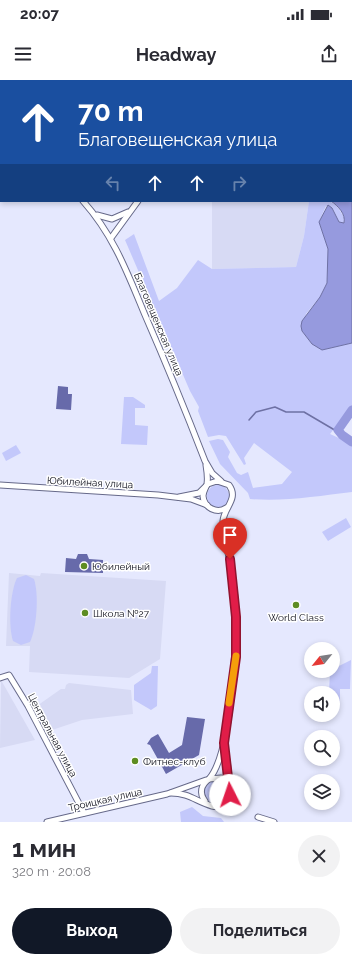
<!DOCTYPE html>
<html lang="ru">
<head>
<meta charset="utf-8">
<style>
	:root { --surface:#fff; --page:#f2f2f3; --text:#2b2b33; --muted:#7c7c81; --accent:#111827 }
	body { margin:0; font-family:Raleway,sans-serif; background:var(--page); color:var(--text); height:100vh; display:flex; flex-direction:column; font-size:15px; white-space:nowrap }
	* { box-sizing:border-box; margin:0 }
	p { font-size:13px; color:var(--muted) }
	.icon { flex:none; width:22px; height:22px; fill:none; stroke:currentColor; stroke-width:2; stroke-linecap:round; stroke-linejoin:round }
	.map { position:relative; height:742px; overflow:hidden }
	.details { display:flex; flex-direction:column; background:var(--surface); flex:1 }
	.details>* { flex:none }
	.top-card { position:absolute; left:0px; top:0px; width:352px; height:122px; box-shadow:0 2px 6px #0003; background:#1a4fa0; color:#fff; overflow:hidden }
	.needle { width:26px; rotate:240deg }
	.tools { position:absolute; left:304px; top:562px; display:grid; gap:8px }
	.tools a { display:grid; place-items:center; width:36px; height:36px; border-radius:50%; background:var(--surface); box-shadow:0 2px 6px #0003; font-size:20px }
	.pin { position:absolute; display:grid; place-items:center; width:34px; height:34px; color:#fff; margin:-41px -17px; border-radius:50% 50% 50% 0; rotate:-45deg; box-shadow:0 0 4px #0007 }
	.pin .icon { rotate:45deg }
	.me { position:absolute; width:44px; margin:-22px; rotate:356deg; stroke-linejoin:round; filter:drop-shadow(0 0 3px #0008) }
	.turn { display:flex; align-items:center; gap:14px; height:84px; padding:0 12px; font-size:18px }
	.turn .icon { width:52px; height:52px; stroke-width:2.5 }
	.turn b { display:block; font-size:28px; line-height:34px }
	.lanes { display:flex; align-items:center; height:38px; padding:0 12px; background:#0003; justify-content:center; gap:20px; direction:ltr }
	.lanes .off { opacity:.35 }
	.round { display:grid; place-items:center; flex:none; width:42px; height:42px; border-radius:21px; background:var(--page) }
	.overview { display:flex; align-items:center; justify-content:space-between; height:68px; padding:0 12px }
	h1 { font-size:24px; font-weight:700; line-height:30px }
	.cta { display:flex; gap:8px; margin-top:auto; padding:8px 12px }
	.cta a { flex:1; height:46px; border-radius:24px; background:var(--accent); color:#fff; font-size:16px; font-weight:700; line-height:46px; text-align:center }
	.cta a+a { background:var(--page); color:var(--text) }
	.status { display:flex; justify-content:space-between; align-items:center; height:28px; padding:0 20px; background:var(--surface); direction:ltr }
	.status svg { height:11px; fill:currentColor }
	header { display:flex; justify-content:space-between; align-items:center; height:52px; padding:0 12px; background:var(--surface); font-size:18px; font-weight:700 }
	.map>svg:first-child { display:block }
	.built { fill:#d7daf4 }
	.green { fill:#c3c8fb }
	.water { fill:#969ade; stroke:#6e71a4 }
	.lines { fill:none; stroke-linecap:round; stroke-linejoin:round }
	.stream { stroke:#6e71a4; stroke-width:1.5 }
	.river { stroke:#969ade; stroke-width:9 }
	.building { fill:#676aaa }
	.minor-casing { stroke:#666989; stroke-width:7 }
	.minor { stroke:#fff; stroke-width:5 }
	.route-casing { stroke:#92132f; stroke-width:10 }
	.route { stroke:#e11d48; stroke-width:7 }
	.slow { stroke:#f59e0b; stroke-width:7 }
	.poi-dot { fill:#5e8d21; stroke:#fff; stroke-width:1.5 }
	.labels { text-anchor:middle; stroke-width:3; stroke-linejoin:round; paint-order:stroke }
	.street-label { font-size:10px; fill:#10111d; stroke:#fff }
	.poi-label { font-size:10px; fill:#10111d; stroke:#fff; text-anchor:start }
</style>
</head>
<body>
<div class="status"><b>20:07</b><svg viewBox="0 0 49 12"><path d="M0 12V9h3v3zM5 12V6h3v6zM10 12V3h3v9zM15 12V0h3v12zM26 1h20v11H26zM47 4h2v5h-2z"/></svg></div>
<header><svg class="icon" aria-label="menu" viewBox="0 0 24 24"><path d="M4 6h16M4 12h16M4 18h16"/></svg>Headway<svg class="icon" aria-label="share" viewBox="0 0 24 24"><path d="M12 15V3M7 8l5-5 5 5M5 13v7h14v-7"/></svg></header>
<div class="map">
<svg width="352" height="742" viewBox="0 0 352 742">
	<rect width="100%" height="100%" fill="#e5e8fe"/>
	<!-- built -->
	<g class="built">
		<polygon points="212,121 309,121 304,156 296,187 212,189"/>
		<polygon points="9,493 40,496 41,493 166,501 160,579 129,598 29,592 30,566 6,566"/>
		<polygon points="1,600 35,660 0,668"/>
		<polygon points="69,603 131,610 133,634 82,640 52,650 46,649 34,628 61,609 65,609 66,605"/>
	</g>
	<!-- green -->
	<g class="green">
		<path d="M309 121C332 121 333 118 345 139L343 144 339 143 332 128 326 126 319 142 328 169 327 203 320 217 306 234 302 251 312 264 322 270 352 263V326L330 354 352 364V412C318 416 283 422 250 419L248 413 220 384 209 361 218 359 223 360 230 372 228 377 237 393 241 395 248 392 253 408 282 404 292 392 254 363 244 378 246 384 244 385 226 356 219 355 208 357 198 331 199 327 190 311 125 160 134 154 159 221 177 208 198 180 212 189 296 187 304 156Z"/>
		<polygon points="124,317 133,317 145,325 145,328 135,328 135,345 148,346 147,365 121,364"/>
		<polygon points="16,365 21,373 6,381 2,373"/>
		<circle cx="218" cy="416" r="11"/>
		<polygon points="346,438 351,447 328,461 322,452"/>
		<path d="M26 495 34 499C39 514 37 547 30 562L21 565 13 561C8 546 10 512 17 498Z"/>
		<polygon points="351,580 350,609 340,609 340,621 333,621 333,613 329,613 330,591 333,591 333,589"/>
		<polygon points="152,586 158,586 157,626 151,630 134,620 134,605 151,593"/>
		<circle cx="216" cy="712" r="11"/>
		<polygon points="192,727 203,736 221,738 224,742 181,742 180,732"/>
	</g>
	<!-- water -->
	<path class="water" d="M352 90V263L322 270 312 264 302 251 301 246 302 241 320 217 327 203 328 169 319 142 328 125 332 128 339 142 344 143C346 134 338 126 331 121H351Z"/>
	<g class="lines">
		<!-- stream -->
		<polyline class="stream" points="249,340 256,332 275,327 286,332 304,332 338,352"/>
		<!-- river -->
		<polyline class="river" points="352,330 338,350 342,355 352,362"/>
	</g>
	<!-- building -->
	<g class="building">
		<polygon points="58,306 68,307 68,314 72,314 71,330 56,329"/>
		<polygon points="78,474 87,474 89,479 103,480 103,493 65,492 66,478 76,479"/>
		<polygon points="187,637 205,639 199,675 166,694 150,665 147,664 151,658 158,654 169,673 182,665"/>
	</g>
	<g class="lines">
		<defs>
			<g id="minor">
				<polyline points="207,0 207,1"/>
				<polyline points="0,61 1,62"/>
				<path d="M83 121C114 156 127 192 145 235 166 283 186 332 205 381L212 393 221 401"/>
				<polyline points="97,135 112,139 128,132"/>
				<polyline points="111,158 138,121"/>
				<path d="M206 385C207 391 208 398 207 404 206 408 203 411 203 416 204 428 217 434 226 428"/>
				<polyline points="0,405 158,415 191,419 207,425"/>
				<path d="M179 417 199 413 208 404 217 401 229 405C239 419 224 427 223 441 226 467 233 493 235 519 238 555 232 673 209 699"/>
				<polyline points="0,598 9,595 28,626 84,733"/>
				<path d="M171 713C189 713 197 722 212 726 240 732 226 677 224 664"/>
				<path d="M205 721C199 713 201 705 209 699L221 698 229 705"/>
				<polyline points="258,737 274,742"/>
				<polyline points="47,742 167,714 206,700"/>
			</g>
		</defs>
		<!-- minor casing -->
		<use href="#minor" class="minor-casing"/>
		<!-- minor -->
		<use href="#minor" class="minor"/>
	</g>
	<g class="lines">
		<defs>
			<polyline id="route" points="230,715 224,663 236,577 236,537 230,479"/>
		</defs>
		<!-- route casing -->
		<use href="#route" class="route-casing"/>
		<!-- route -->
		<use href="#route" class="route"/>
		<!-- slow -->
		<polyline class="slow" points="229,623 236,576"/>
	</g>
	<!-- markers -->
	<g class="poi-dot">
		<circle cx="84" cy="486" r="4"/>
		<circle cx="296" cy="525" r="4"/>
		<circle cx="85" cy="533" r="4"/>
		<circle cx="135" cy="681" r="4"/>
	</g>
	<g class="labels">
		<!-- street labels -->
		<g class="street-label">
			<text transform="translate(159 244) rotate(67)" y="4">Благовещенская улица</text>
			<text transform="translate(90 402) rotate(3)" y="4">Юбилейная улица</text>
			<text transform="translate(53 655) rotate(62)" y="4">Центральная улица</text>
			<text transform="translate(105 719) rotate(-13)" y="4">Троицкая улица</text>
		</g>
		<!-- poi labels -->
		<g class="poi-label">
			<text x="92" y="490">Юбилейный</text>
			<text x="93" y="537">Школа №27</text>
			<text x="296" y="541" text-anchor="middle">World Class</text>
			<text x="143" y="685">Фитнес-клуб</text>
		</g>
	</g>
</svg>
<div class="tools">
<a><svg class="needle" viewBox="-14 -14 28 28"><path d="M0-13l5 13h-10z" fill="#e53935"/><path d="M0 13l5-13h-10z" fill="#7c7c81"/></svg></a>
<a><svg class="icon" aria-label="sound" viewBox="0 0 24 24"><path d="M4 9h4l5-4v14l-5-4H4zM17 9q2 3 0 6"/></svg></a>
<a><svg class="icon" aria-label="search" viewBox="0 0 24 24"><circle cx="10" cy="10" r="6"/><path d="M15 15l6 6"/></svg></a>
<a><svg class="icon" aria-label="layers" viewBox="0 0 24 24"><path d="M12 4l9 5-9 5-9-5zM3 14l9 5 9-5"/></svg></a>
</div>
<div class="pin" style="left:230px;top:479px;background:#d93025"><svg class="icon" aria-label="arrive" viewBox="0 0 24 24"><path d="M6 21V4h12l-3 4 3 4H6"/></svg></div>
<svg class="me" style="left:230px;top:715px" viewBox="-20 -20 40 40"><circle r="19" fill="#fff"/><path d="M0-13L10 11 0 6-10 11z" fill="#e11d48"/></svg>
<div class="top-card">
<div class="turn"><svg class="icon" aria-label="ahead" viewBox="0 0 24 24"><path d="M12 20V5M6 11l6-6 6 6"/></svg><div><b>70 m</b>Благовещенская улица</div></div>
<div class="lanes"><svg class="icon off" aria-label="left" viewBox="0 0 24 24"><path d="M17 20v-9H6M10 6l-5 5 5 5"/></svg><svg class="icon" aria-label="ahead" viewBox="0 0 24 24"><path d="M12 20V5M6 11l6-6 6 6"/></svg><svg class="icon" aria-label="ahead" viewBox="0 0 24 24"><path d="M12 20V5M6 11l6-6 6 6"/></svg><svg class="icon off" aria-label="right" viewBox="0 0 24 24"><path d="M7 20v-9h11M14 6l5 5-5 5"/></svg></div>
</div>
</div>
<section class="details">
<div class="overview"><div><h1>1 мин</h1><p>320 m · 20:08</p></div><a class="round"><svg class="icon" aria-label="close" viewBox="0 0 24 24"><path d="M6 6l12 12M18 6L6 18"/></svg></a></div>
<div class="cta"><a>Выход</a><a>Поделиться</a></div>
</section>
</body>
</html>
